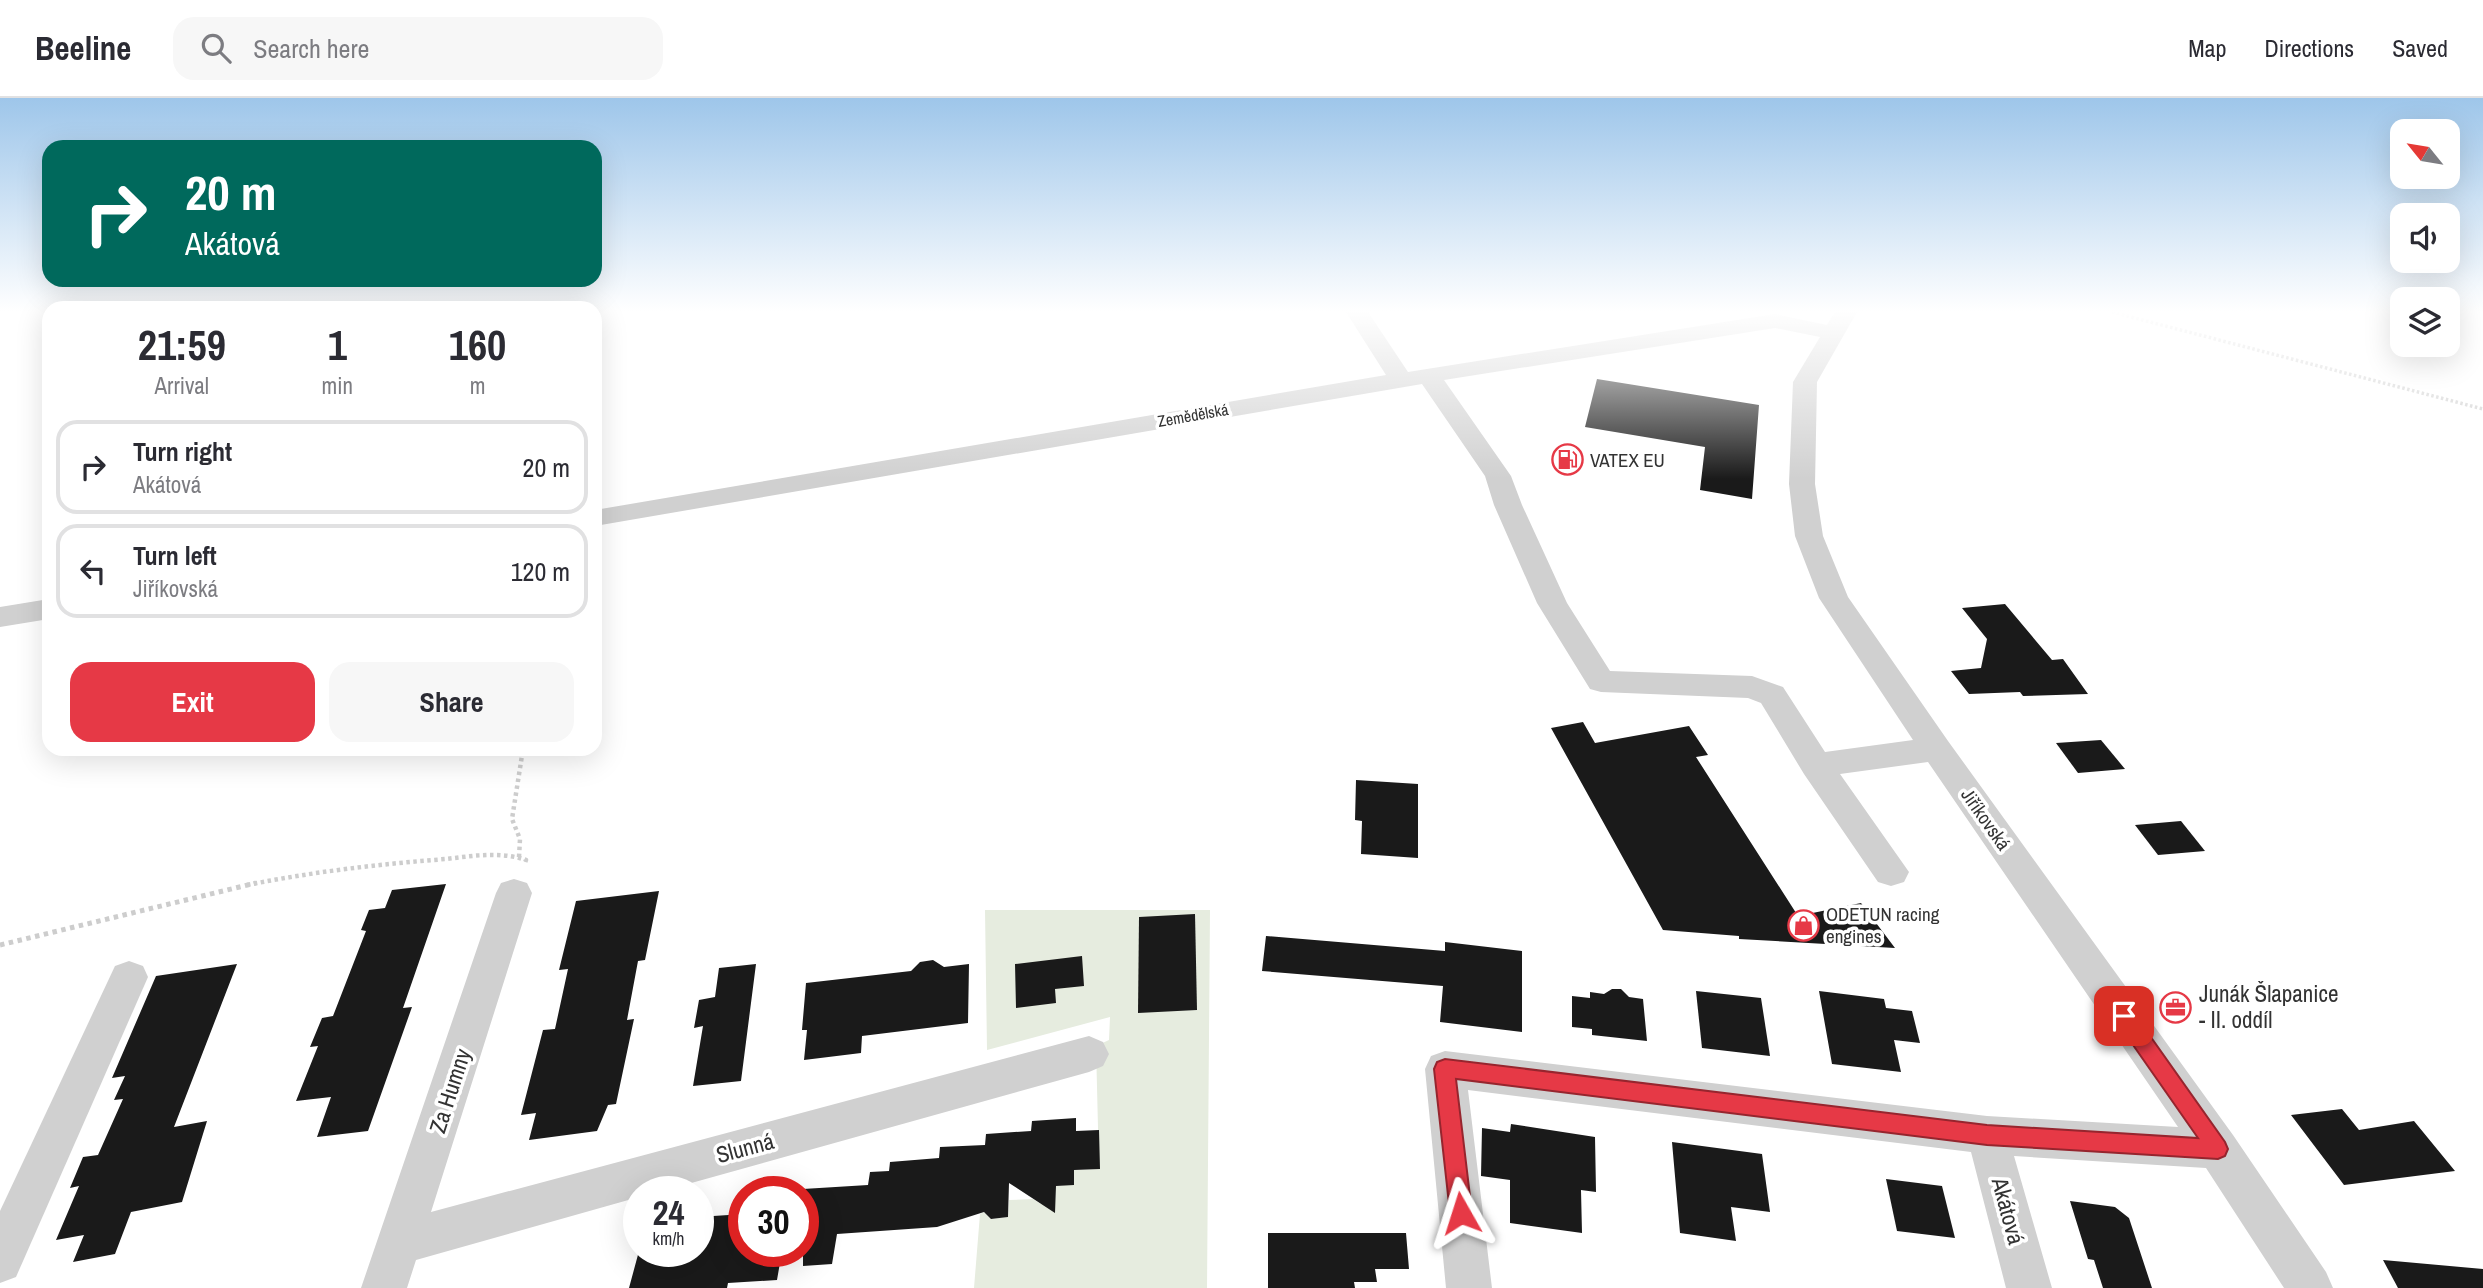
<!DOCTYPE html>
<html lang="en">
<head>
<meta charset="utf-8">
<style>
	:root { --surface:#fff; --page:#f7f7f7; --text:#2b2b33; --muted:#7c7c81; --line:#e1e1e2; --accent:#e63946 }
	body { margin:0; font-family:"Archivo Narrow",sans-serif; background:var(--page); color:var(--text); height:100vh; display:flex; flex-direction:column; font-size:26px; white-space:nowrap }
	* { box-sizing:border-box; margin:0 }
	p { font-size:23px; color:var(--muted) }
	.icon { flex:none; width:38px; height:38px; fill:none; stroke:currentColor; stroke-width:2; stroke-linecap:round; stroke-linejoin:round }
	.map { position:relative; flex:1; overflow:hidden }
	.side { position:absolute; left:42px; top:203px; width:560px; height:455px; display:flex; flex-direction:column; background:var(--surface); border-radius:21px; box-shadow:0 7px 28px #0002 }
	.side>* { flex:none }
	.banner { position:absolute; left:42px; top:42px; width:560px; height:147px; border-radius:21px; box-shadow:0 7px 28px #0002; background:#00695c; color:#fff; overflow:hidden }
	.needle { width:46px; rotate:300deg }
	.fabs { position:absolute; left:2390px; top:21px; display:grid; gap:14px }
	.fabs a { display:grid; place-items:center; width:70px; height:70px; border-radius:14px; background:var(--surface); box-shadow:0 7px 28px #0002; font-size:35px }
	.speed { position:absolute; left:623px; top:1078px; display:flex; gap:14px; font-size:35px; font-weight:700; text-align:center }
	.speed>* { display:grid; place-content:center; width:91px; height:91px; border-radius:50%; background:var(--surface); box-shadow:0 7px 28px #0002; line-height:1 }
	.speed small { font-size:18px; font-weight:400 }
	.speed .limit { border:10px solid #d22; background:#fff; color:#111 }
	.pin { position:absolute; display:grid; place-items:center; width:60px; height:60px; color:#fff; margin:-30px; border-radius:14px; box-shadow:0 4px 10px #0006 }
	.me { position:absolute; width:77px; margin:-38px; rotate:354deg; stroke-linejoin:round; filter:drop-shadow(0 0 5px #0008) }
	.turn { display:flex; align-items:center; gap:24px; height:147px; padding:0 28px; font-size:32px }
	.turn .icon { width:91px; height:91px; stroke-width:2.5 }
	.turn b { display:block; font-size:49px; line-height:60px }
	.eta { display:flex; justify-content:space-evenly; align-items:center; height:119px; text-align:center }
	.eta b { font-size:42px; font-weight:700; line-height:49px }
	.action { display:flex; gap:14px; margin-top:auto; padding:14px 28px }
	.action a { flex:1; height:80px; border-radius:21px; background:var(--accent); color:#fff; font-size:28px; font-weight:700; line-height:80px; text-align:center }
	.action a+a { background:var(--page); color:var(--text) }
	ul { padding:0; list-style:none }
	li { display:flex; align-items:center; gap:21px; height:94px; margin:0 14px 10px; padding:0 14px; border:4px solid var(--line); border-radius:21px }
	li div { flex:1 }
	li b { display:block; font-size:26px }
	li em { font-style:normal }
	header { display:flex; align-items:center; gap:42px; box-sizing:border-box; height:98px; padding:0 35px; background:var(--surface); border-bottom:2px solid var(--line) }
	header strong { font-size:33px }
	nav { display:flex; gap:38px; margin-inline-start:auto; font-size:24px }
	.search { width:490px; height:63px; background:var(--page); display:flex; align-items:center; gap:18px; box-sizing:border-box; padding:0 24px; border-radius:21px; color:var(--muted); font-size:26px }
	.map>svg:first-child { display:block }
	.green { fill:#e6ecdf }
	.building { fill:#1a1a1a }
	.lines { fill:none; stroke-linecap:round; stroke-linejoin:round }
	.path-far2 { stroke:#cdcdcd; stroke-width:3.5; stroke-dasharray:2.5 2.5; stroke-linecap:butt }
	.path-far1 { stroke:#cdcdcd; stroke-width:4.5; stroke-dasharray:3.5 3.5; stroke-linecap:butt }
	.path { stroke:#cdcdcd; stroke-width:5; stroke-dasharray:4.5 4.5; stroke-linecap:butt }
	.minor { fill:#d0d0d0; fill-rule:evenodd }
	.route { fill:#e63946; stroke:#96252e; stroke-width:2 }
	.labels { text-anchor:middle; stroke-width:7; stroke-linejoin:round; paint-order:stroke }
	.far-street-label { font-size:16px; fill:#333; stroke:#fff }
	.poi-label { font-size:19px; fill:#333; stroke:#fff; text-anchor:start }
	.street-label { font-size:19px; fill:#333; stroke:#fff }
	.near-poi-label { font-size:23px; fill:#333; stroke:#fff; text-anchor:start }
	.near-street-label { font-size:23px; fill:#333; stroke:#fff }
</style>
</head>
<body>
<header>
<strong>Beeline</strong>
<div class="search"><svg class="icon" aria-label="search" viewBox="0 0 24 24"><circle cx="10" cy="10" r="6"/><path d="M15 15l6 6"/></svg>Search here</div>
<nav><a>Map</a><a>Directions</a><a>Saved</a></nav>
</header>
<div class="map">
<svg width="2483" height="1190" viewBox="0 0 2483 1190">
	<rect width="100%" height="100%" fill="#fff"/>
	<!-- green -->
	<polygon class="green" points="985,812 1210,812 1207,1190 974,1190 980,1116 984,1114 991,1121 1008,1119 1009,1102 1033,1101 1041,1106 1055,1106 1056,1088 1074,1086 1074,1072 1099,1071 1096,948 1109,942 1110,919 987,952"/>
	<!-- building -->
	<g class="building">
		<polygon points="1597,281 1759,307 1752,401 1700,392 1705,349 1585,329"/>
		<polygon points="2005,506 2052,562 2063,561 2088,596 2023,598 2020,594 1969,596 1951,573 1981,570 1987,541 1962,510"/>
		<polygon points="1583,624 1595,645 1689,628 1708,657 1696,659 1798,818 1861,805 1895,850 1739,841 1739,838 1663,832 1551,630"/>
		<polygon points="2101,642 2125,671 2078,675 2056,645"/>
		<polygon points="1356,682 1418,686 1418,760 1361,756 1362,723 1355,722"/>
		<polygon points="2181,723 2205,753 2158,757 2135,727"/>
		<polygon points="446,786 403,910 412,909 368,1033 317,1039 331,999 296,1003 318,948 310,949 322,920 333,918 366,833 361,832 369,812 385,810 392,792"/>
		<polygon points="659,793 645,862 638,863 627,922 634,921 616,1006 608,1007 597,1033 529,1042 536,1015 521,1017 543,932 555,931 568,871 559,872 576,803"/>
		<polygon points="1195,816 1197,912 1138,915 1139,819"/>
		<polygon points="1266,838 1445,853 1445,844 1522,853 1522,934 1440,924 1443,888 1262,873"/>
		<polygon points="1082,858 1084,888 1055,891 1056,905 1016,910 1015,866"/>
		<polygon points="933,862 944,869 969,866 968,925 862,938 861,955 804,962 807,932 802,932 806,885 911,873 920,864"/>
		<polygon points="237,866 174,1029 207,1023 182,1104 131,1114 115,1156 73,1164 84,1137 56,1142 79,1088 70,1090 83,1059 98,1057 123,1001 114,1002 125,978 112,980 156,878"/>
		<polygon points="756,866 741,983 693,988 703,928 694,930 699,902 715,899 719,870"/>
		<polygon points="1612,891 1621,891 1629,899 1643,901 1647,943 1592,937 1592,931 1572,929 1572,898 1590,900 1590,894 1604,896"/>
		<polygon points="1696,893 1761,900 1770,958 1702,950"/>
		<polygon points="1819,893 1884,901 1886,910 1912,913 1920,945 1894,942 1901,974 1832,966"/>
		<polygon points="2342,1011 2359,1032 2414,1023 2455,1073 2344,1087 2291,1017"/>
		<polygon points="1076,1020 1076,1033 1099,1032 1100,1071 1074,1072 1074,1087 1056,1088 1055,1115 1009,1085 1008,1119 991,1121 984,1114 937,1129 837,1136 832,1166 803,1168 803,1091 868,1087 870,1074 889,1073 890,1064 939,1060 940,1049 985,1047 986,1036 1031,1033 1032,1023"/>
		<polygon points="1511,1026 1595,1039 1596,1094 1581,1092 1582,1135 1510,1125 1510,1082 1481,1078 1482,1030 1510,1034"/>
		<polygon points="1672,1044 1762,1056 1770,1114 1731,1109 1736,1143 1680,1135"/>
		<polygon points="1886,1081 1942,1088 1955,1140 1897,1133"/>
		<polygon points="2070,1103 2115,1109 2129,1120 2152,1190 2103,1190 2094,1162 2088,1161"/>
		<polygon points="744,1116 744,1153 782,1153 777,1182 728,1185 727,1190 629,1190 639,1153 698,1153 698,1119"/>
		<polygon points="1268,1135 1406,1135 1409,1171 1375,1171 1377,1184 1354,1184 1355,1190 1268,1190"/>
		<polygon points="2383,1162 2483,1171 2483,1190 2398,1190"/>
	</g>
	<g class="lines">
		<!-- path-far2 -->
		<polyline class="path-far2" points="2112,214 2483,311"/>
		<!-- path-far1 -->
		<g class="path-far1">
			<polyline points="519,759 520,741 512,721 523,651"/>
			<path d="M247 787C312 774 379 766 446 761 472 758 500 753 526 762L524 767"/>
		</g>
		<!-- path -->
		<polyline class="path" points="0,847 256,785"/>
		<!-- minor -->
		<g class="minor">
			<path d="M1346 214H1368L1408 274 1775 216 1827 227 1835 214H1857L1817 284 1815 386 1823 438 1848 499 1948 643 2233 1037 2326 1174 2333 1190H2284L2206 1070 2014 1058 2052 1190H2006L1971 1054 1468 992 1492 1190H1446L1425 971 1431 958 1445 953 1987 1018 2178 1029 1928 664 1840 676 1909 774 1904 784 1891 788 1878 784 1804 676 1761 605 1748 600 1601 594 1590 591 1537 505 1494 407 1485 378 1422 286 595 428V412L1386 277ZM1775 230 1820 239 1793 284 1789 386 1795 438 1819 500 1913 642 1825 654 1783 589 1752 578 1610 573 1567 505 1522 407 1511 378 1444 282Z"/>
			<polygon points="49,501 49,521 0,529 0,509"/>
			<polygon points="514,781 527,785 532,795 431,1114 1089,938 1103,944 1109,956 1103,968 1089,974 659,1094 639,1094 639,1099 416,1162 407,1190 361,1190 496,795 501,785"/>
			<polygon points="129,863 143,868 148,879 16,1179 0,1185 0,1113 115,868"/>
		</g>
	</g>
	<!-- sky -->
	<linearGradient id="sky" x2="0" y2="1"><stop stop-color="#9ec6ea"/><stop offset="0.56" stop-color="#fff"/><stop offset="1" stop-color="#fff" stop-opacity="0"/></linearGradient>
	<rect width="2483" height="381" fill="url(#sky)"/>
	<!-- route -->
	<polygon class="route" points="2124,909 2131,911 2225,1044 2228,1051 2225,1058 2218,1061 1987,1047 1456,981 1472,1115 1469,1123 1461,1126 1453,1123 1450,1115 1434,971 1437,964 1445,961 1987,1027 2198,1040 2117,924 2114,918 2117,911"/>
	<!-- icons -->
	<defs>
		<symbol id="fuel-ring" viewBox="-11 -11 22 22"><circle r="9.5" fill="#fff" stroke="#e63946" stroke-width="1.5"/><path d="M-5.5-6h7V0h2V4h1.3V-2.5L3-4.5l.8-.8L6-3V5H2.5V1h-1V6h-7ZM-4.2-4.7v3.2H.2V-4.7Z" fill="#e63946"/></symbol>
		<symbol id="shop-ring" viewBox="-11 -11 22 22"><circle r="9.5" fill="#fff" stroke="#e63946" stroke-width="1.5"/><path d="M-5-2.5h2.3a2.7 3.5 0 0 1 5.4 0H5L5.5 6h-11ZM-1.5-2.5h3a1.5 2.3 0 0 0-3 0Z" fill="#e63946"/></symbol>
		<symbol id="office-ring" viewBox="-11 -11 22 22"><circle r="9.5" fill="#fff" stroke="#e63946" stroke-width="1.5"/><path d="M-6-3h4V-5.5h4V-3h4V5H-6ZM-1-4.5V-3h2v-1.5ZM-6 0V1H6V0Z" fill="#e63946"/></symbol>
	</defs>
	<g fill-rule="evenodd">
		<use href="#fuel-ring" x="1550" y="344" width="35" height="35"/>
		<use href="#shop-ring" x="1786" y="810" width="35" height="35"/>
		<use href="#office-ring" x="2158" y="892" width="35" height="35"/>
	</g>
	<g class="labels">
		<!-- far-street labels -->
		<g class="far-street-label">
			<text transform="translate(1193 317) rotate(-10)" y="6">Zemědělská</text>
		</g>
		<!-- poi labels -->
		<g class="poi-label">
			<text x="1590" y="369">VATEX EU</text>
			<text x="1826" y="823">ODETUN racing<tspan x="1826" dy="22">engines</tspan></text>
		</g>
		<!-- street labels -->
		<g class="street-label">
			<text transform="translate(1986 721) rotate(55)" y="7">Jiříkovská</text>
		</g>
		<!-- near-poi labels -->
		<g class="near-poi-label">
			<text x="2199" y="904">Junák Šlapanice<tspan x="2199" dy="26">- II. oddíl</tspan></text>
		</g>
		<!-- near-street labels -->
		<g class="near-street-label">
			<text transform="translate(450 993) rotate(-72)" y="8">Za Humny</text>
			<text transform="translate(745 1050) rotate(-15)" y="8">Slunná</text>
			<text transform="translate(2008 1113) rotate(75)" y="8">Akátová</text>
		</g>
	</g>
</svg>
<div class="fabs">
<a><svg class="needle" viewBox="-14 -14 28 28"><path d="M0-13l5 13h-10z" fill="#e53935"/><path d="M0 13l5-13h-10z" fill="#7c7c81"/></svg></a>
<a><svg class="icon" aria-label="sound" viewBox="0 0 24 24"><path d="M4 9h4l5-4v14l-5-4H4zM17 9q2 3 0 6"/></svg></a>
<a><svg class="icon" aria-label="layers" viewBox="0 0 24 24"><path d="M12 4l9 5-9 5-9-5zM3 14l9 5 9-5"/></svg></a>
</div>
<div class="speed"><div>24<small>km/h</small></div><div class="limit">30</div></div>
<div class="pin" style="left:2124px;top:918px;background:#d93025"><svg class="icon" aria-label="arrive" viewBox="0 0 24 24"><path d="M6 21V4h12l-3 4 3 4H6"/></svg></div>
<svg class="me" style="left:1461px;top:1115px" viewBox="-20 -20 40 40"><path d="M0-17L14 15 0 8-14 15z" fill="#e63946" stroke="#fff" stroke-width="4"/></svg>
<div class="banner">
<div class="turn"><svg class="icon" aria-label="right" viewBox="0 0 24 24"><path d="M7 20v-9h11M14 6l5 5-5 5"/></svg><div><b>20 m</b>Akátová</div></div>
</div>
<section class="side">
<div class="eta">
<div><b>21:59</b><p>Arrival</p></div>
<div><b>1</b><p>min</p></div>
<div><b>160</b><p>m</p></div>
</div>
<ul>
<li><svg class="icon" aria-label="right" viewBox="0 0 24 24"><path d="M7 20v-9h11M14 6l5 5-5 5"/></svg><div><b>Turn right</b><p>Akátová</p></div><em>20 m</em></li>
<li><svg class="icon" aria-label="left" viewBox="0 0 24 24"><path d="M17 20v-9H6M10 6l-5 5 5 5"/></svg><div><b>Turn left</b><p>Jiříkovská</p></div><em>120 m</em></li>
</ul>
<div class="action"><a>Exit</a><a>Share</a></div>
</section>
</div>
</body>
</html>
